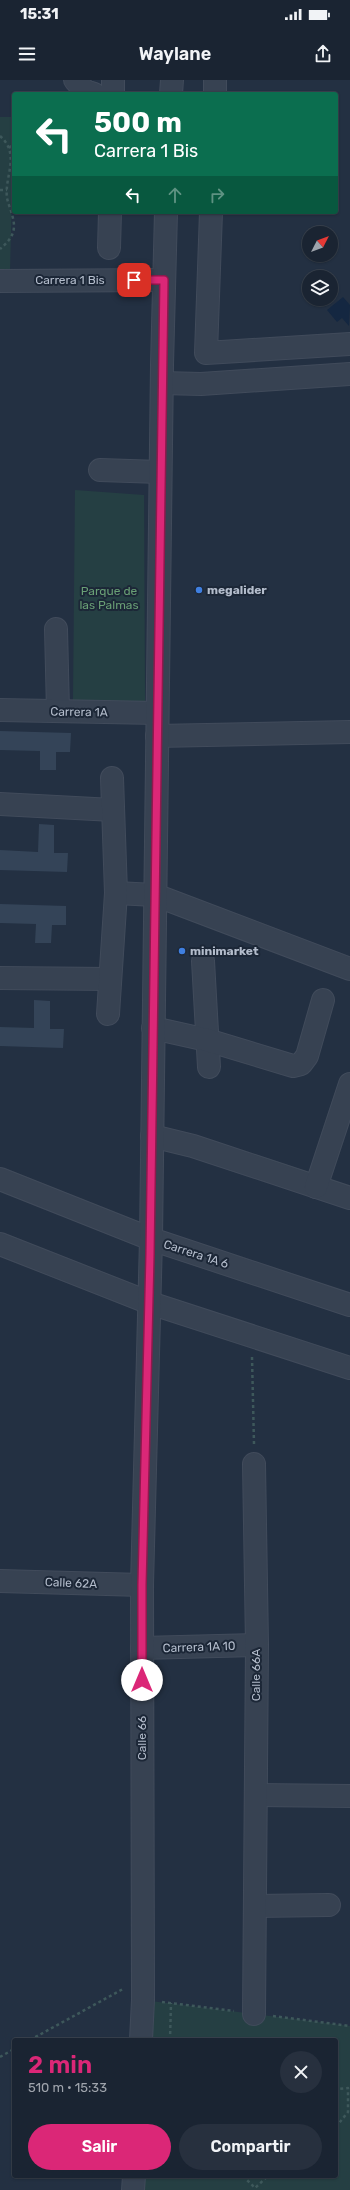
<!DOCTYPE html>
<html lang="es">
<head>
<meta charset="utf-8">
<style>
	:root { --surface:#1a2432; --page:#27303e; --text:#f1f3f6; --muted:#9fa4ac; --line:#38414d; --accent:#db2777 }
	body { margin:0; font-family:Rubik,sans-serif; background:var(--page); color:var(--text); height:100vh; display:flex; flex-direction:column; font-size:15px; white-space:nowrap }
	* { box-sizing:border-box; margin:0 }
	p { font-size:13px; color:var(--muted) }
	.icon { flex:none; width:22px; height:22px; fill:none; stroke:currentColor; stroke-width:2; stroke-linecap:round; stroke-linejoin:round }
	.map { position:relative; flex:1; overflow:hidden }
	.drawer { position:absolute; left:12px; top:1958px; width:326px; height:140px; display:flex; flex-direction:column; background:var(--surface); border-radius:4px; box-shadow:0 1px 3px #0004,0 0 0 1px var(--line) }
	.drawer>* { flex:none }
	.hud { position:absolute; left:12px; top:12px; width:326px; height:122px; border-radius:4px; box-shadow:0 1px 3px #0004,0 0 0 1px var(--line); background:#0b6e4f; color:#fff; overflow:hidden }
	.needle { width:26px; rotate:48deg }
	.fabs { position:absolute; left:302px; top:146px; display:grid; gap:8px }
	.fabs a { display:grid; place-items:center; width:36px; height:36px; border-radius:50%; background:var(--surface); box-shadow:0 1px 3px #0004,0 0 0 1px var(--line); font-size:20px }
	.pin { position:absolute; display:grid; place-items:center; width:34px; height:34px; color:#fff; margin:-17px; border-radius:8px; box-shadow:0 2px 6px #0006 }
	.me { position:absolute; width:44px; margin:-22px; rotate:0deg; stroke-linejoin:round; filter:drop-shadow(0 0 3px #0008) }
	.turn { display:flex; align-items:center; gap:14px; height:84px; padding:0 16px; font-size:18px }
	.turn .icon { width:52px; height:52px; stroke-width:2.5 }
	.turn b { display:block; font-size:28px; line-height:34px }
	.lanes { display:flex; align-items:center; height:38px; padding:0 16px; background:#0003; justify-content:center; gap:20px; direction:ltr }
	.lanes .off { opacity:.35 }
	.round { display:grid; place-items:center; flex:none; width:42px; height:42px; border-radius:21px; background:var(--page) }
	.overview { display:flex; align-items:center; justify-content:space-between; height:68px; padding:0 16px }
	h1 { font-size:24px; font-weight:600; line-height:30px; color:var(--accent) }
	.primary-button { display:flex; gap:8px; margin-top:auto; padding:8px 16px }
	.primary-button a { flex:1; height:46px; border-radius:24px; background:var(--accent); color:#fff; font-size:16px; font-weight:600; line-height:46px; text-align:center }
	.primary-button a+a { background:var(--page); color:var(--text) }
	.status { display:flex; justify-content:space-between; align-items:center; height:28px; padding:0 20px; background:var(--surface); direction:ltr }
	.status svg { height:11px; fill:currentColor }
	header { display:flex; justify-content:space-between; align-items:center; height:52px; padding:0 16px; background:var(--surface); font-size:18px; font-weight:600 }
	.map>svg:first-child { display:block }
	.green { fill:#253f43 }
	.water { fill:#142741 }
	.building { fill:#344458 }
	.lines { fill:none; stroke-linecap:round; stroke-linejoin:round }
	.minor-casing { stroke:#414b5b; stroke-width:24 }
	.path { stroke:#3e585b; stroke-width:2.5; stroke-dasharray:3 3; stroke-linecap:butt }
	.minor { stroke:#374252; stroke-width:22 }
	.route-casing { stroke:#8e194d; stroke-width:10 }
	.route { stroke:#db2777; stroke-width:7 }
	.shop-dot { fill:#3f7fe0; stroke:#1c2737; stroke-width:1.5 }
	.labels { text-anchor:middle; stroke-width:4; stroke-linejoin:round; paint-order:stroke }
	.street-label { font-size:12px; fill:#b4bdcc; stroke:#1c2737 }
	.poi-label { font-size:12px; font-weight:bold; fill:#b4bdcc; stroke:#1c2737; text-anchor:start }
	.park-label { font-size:12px; fill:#699f75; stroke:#1c2737 }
</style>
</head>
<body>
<div class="status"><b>15:31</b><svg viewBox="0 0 49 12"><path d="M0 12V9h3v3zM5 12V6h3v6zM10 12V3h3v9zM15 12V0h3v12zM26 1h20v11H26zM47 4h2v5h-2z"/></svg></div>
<header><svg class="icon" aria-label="menu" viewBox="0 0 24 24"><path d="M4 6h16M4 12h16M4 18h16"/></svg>Waylane<svg class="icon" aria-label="share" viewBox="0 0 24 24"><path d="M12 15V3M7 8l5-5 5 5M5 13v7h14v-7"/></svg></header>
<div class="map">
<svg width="350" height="2110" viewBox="0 0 350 2110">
	<rect width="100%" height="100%" fill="#233042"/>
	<!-- green -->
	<g class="green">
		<polygon points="0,37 14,37 10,191 0,190"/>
		<polygon points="75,410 144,415 145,622 73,621"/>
		<polygon points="143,1920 350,1946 350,2110 133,2110 134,2096 336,2096 336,1960 141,1960"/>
	</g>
	<!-- water -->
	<polygon class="water" points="343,217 350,225 349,246 342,238 337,242 327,230"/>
	<!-- building -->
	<g class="building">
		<polygon points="0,651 71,653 70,672 56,672 56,690 40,690 40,671 0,670"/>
		<polygon points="39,744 54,745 54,773 68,773 67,792 0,790 0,770 38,772"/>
		<polygon points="0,824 66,826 66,845 52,845 51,863 35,863 36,844 0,843"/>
		<polygon points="34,920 50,921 50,949 64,949 63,968 0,966 0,947 34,948"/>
	</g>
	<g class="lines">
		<defs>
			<g id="minor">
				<polyline points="75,0 85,11 94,14"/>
				<polyline points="113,14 113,0"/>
				<polyline points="171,14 172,0"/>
				<polyline points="215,14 215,0"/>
				<polyline points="211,132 206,273 350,264"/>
				<polyline points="109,168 110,132"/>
				<polyline points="0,201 164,200"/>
				<polyline points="162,303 201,304 350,294"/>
				<polyline points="100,390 160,392"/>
				<polyline points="56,549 58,631"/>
				<polyline points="0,630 157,633"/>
				<polyline points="157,656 350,652"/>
				<polyline points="0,724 113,730"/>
				<polyline points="116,813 155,815 350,889"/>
				<polyline points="203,881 209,987"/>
				<polyline points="0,898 110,899"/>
				<polyline points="108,934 116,813 112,698"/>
				<polyline points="153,948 207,960 293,986 301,984 307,976 323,920"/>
				<polyline points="152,1056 193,1066 350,1118"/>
				<polyline points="0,1099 151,1159 350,1225"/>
				<polyline points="316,1107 350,1004"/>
				<polyline points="0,1164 150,1223 350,1288"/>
				<polyline points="0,1501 142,1505"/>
				<polyline points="142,1568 257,1565"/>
				<polyline points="256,1715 350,1716"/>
				<polyline points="255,1826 329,1825"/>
				<polyline points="254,1934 257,1565 254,1384"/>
				<polyline points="141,1960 143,1920 142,1505 151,1159 162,285 166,132"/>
				<polyline points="133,2110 134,2096"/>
			</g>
		</defs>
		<!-- minor casing -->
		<use href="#minor" class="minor-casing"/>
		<!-- path -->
		<g class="path">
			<path d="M0 56C21 74 4 97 7 118 9 127 14 137 14 146 14 156 7 163 0 169"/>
			<polyline points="9,68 14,63"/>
			<polyline points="0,110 7,110"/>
			<polyline points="252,1277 254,1364"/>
			<polyline points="162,1922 234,1931"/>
			<polyline points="273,1936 350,1946"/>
			<polyline points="30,1960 123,1909"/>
			<polyline points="170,1960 171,1923"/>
			<polyline points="0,1977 14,1969"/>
			<polyline points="336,2006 338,2009 336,2016"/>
			<polyline points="336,2047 348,2032 348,2008 338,2009"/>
			<polyline points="243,2096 255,2108 268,2096"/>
		</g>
		<!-- minor -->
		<use href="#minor" class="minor"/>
	</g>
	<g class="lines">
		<defs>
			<polyline id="route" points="134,200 164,200 150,1175 142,1505 142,1600"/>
		</defs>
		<!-- route casing -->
		<use href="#route" class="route-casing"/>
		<!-- route -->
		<use href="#route" class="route"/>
	</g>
	<!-- markers -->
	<g class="shop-dot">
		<circle cx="199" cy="510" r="4"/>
		<circle cx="182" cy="871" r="4"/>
	</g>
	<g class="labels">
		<!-- street labels -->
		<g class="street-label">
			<text x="70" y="204">Carrera 1 Bis</text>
			<text transform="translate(79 632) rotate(1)" y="4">Carrera 1A</text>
			<text transform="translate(196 1174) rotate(18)" y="4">Carrera 1A 6</text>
			<text transform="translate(71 1503) rotate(2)" y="4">Calle 62A</text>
			<text transform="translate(199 1567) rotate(-2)" y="4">Carrera 1A 10</text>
			<text transform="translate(256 1595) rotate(-90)" y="4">Calle 66A</text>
			<text transform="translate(142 1658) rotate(-90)" y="4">Calle 66</text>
		</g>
		<!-- poi labels -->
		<g class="poi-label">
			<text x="207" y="514">megalider</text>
			<text x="190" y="875">minimarket</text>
		</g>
		<!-- park labels -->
		<g class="park-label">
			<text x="109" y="515">Parque de<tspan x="109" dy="14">las Palmas</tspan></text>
		</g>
	</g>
</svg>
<div class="fabs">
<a><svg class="needle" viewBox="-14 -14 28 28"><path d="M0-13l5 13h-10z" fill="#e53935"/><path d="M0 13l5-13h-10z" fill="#9fa4ac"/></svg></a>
<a><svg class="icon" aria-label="layers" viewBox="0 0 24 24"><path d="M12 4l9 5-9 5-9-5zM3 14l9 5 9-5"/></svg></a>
</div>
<div class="pin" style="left:134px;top:200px;background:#d93025"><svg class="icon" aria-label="arrive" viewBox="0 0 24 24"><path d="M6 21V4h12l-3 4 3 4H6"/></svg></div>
<svg class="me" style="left:142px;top:1600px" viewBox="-20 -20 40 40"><circle r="19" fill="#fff"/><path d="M0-13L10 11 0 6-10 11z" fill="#db2777"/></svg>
<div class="hud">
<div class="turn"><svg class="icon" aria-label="left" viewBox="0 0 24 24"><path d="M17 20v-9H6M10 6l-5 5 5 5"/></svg><div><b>500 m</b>Carrera 1 Bis</div></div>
<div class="lanes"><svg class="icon" aria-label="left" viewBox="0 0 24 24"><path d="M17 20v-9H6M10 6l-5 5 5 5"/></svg><svg class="icon off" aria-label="ahead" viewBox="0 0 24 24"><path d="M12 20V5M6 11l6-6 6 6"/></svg><svg class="icon off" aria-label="right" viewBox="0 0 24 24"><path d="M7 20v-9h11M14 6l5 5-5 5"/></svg></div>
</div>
<section class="drawer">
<div class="overview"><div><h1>2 min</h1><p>510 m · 15:33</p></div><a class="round"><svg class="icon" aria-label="close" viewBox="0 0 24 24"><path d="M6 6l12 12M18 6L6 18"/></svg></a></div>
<div class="primary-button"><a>Salir</a><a>Compartir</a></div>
</section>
</div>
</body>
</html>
